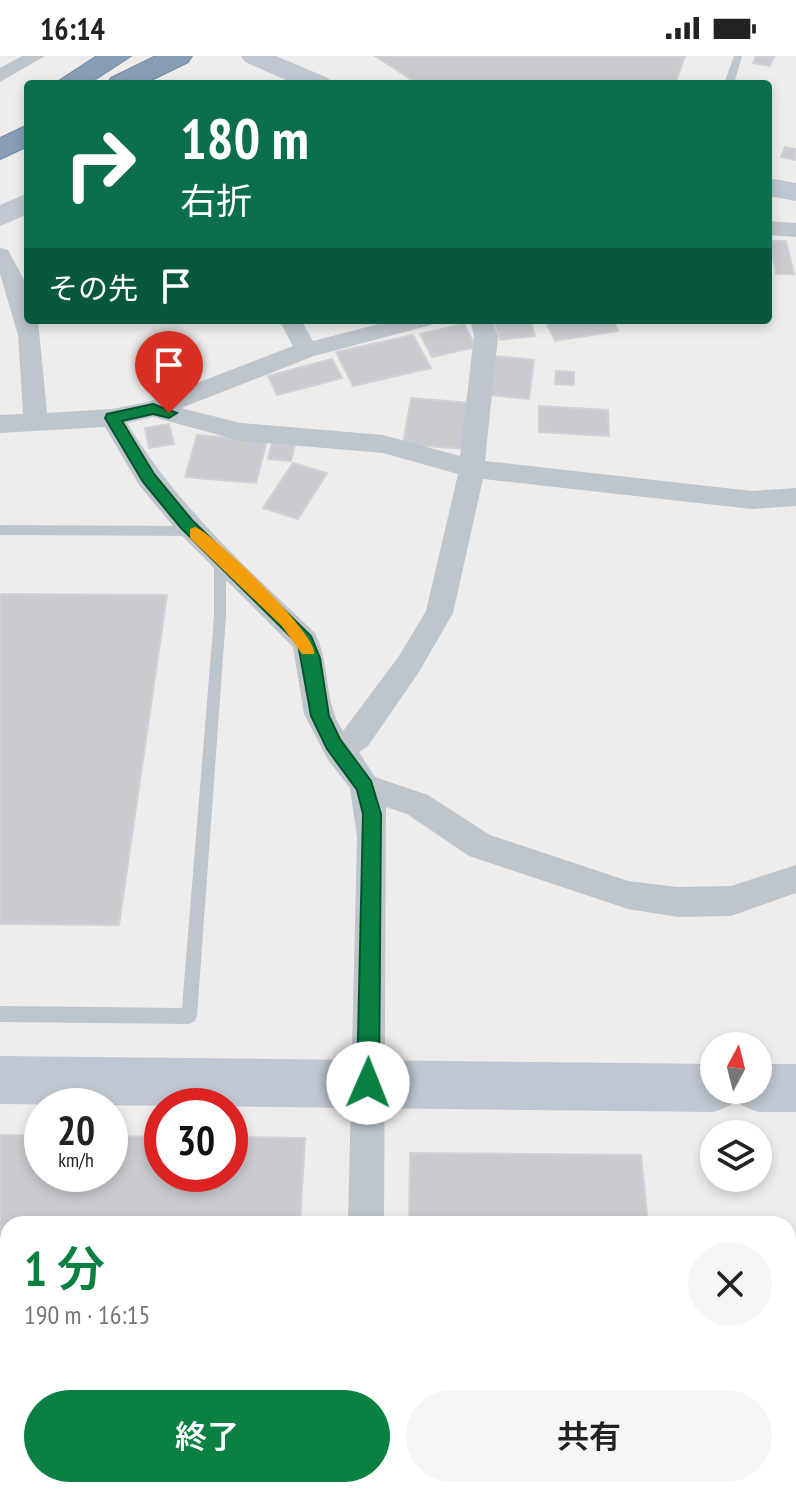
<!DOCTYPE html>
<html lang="ja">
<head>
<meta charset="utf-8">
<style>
	:root { --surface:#fff; --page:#f6f6f6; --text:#222; --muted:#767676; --accent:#0b8043 }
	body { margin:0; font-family:"PT Sans Narrow","Noto Sans JP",sans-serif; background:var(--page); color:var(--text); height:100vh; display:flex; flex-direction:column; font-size:30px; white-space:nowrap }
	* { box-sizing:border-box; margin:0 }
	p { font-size:26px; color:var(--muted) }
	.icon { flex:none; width:44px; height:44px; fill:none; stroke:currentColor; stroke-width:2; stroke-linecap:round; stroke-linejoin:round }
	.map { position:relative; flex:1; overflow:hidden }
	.panel { position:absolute; left:0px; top:1160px; width:796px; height:282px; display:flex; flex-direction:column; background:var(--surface); border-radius:24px 24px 0 0; box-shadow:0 4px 12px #0003 }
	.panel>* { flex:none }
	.banner { position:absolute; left:24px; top:24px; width:748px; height:244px; border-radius:8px; box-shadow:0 4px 12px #0003; background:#0b6e4f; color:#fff; overflow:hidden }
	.needle { width:52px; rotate:7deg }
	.fabs { position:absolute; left:700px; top:976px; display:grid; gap:16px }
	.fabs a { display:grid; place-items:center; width:72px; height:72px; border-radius:50%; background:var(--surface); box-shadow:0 4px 12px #0003; font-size:40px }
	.speed { position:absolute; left:24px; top:1032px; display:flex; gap:16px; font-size:40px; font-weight:700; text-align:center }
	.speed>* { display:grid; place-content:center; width:104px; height:104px; border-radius:50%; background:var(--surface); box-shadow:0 4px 12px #0003; line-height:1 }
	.speed small { font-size:20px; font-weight:400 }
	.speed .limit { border:12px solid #d22; background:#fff; color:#111 }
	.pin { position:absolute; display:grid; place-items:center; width:68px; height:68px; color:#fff; margin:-82px -34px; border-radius:50% 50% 50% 0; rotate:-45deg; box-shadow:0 0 8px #0007 }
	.pin .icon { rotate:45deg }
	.me { position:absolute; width:88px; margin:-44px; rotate:1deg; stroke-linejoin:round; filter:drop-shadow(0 0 6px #0008) }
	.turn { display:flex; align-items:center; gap:28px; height:168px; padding:0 24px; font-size:36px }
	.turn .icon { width:104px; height:104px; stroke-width:2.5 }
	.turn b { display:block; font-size:56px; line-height:68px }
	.then { display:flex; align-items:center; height:76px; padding:0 24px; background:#0003; gap:16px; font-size:30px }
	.round { display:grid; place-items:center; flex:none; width:84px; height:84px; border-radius:42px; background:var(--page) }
	.head { display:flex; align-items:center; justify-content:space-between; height:136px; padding:0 24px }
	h1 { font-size:48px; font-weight:600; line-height:60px; color:var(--accent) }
	.cta { display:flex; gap:16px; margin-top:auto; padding:16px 24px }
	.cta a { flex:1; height:92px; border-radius:48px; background:var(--accent); color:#fff; font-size:32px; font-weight:600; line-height:92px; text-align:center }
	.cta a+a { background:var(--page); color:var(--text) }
	.status { display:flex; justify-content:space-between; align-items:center; height:56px; padding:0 40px; background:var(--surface); direction:ltr }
	.status svg { height:22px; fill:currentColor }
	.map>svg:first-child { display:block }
	.building { fill:#cacbd1; stroke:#d1d2d7; stroke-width:2 }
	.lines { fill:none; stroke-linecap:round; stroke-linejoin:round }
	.highway-casing { stroke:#7389a3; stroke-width:2 }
	.lane { fill:#bec6cd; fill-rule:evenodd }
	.street { fill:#bec6cd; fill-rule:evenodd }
	.secondary { fill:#bec7d2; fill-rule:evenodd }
	.highway { fill:#889eb7; fill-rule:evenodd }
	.route { fill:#0b8043; stroke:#07532c; stroke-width:2 }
	.slow { fill:#f59e0b }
</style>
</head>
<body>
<div class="status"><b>16:14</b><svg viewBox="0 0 49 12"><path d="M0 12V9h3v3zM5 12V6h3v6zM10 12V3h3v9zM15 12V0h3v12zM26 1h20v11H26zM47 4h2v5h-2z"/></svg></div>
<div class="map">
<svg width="796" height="1441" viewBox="0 0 796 1441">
	<rect width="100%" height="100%" fill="#efecec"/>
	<!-- building -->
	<g class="building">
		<polygon points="375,0 685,0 675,28 418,28"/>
		<polygon points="756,0 769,0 774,1 770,10 753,7"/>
		<polygon points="785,91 796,93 796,104 781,101"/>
		<polygon points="770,185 786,185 794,218 776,218"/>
		<polygon points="494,264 530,264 535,280 500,284"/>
		<polygon points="545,264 613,264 618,275 555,285"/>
		<polygon points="464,268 476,291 432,301 420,278"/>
		<polygon points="413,279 431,312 353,330 336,296"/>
		<polygon points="495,300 534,304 529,343 489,339"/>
		<polygon points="332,303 342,322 277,339 268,320"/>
		<polygon points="556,315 574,316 574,329 555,328"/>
		<polygon points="411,342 470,347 464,393 403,388"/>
		<polygon points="539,350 608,354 609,380 539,376"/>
		<polygon points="169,368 174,388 149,392 145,372"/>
		<polygon points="197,379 267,385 256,427 185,421"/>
		<polygon points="272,387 295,389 291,405 268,403"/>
		<polygon points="293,407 327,417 298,463 263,452"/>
		<polygon points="0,538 167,539 119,869 0,868"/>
		<polygon points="0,1079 42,1080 42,1118 110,1118 110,1080 162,1081 162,1118 230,1118 230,1081 305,1082 300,1168 8,1168 8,1264 0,1264"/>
		<polygon points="410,1097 641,1099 648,1168 409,1168"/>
		<polygon points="673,1434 674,1438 408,1435 408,1434"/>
	</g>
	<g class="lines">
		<defs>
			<g id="highway">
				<polygon points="97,0 131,0 88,28 54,28"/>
				<polygon points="156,0 192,0 188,6 143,28 107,28 111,22"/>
				<polygon points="28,69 28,90 0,103 0,82"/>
			</g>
		</defs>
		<!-- highway casing -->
		<use href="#highway" class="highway-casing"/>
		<!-- lane -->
		<g class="lane">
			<polygon points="734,0 742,0 734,28 724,28"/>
			<polygon points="0,469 193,470 199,475 193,480 0,479"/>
			<polygon points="220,495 226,500 226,560 197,960 195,965 189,968 0,966 0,950 182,952 214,560 214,500"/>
		</g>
		<!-- street -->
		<g class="street">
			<polygon points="22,0 45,0 0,26 0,12"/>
			<polygon points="768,165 796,167 796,181 768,179"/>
			<path d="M0 192 8 194 28 231V264H38L47 357 112 353 148 346 293 290 279 264H301L313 285 394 264H434L431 269 314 300 181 352 241 367 383 379 460 400 474 280 470 264H492L498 280 485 405 752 435 796 432V450L752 453 483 423 453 557 419 616 368 690 359 696 375 721 428 739 490 779 628 825 678 831 731 830 796 809V837L731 860 678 861 628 853 469 800 407 758 386 751 384 1168H348L357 781 350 732 328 704 304 658 293 591 177 475 139 429 105 371 0 377V359L23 358 18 279 0 218ZM153 361 241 385 383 397 458 418 426 555 399 600 343 675C323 646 331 608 315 577 245 510 178 451 127 367Z"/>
			<polygon points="340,1434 380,1434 380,1441 338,1441"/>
		</g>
		<!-- secondary -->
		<g class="secondary">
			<polygon points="241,0 276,0 328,22 332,28 295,28 245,6"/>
			<polygon points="768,122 796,127 796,145 768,140"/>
			<polygon points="28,137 28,158 0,170 0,149"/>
			<polygon points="0,1000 714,1008 714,1034 758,1034 758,1008 796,1008 796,1056 758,1056 741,1049 736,1038 731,1049 714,1056 0,1048"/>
		</g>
		<!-- highway -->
		<use href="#highway" class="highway"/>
	</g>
	<!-- route -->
	<polygon class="route" points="153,348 177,357 169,362 153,358 122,365 154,418 192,464 311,580 320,602 329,660 340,683 371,725 381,758 379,1027 375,1035 368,1038 361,1035 357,1027 363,758 357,734 327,693 311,660 298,588 181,472 143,426 105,362 107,358"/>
	<!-- slow -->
	<path class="slow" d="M195 471C215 478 320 582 314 598H302L282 570 190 482V473Z"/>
</svg>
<div class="fabs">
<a><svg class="needle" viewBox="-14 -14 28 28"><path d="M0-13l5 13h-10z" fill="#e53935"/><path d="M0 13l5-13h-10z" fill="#767676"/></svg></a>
<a><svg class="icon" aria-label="layers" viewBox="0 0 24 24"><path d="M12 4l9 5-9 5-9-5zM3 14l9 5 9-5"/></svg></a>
</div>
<div class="speed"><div>20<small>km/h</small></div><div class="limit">30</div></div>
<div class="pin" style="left:169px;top:357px;background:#d93025"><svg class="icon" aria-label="arrive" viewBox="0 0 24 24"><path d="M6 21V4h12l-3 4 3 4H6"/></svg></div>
<svg class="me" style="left:368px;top:1027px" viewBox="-20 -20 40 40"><circle r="19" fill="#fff"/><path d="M0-13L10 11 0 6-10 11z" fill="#0b8043"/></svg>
<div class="banner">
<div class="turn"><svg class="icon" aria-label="right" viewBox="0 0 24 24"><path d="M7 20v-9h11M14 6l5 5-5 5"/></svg><div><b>180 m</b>右折</div></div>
<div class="then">その先<svg class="icon" aria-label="arrive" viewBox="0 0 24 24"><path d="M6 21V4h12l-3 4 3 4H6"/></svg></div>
</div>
<section class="panel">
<div class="head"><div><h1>1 分</h1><p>190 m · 16:15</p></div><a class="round"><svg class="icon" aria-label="close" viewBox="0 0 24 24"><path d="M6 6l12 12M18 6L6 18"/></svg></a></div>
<div class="cta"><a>終了</a><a>共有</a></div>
</section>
</div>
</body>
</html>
